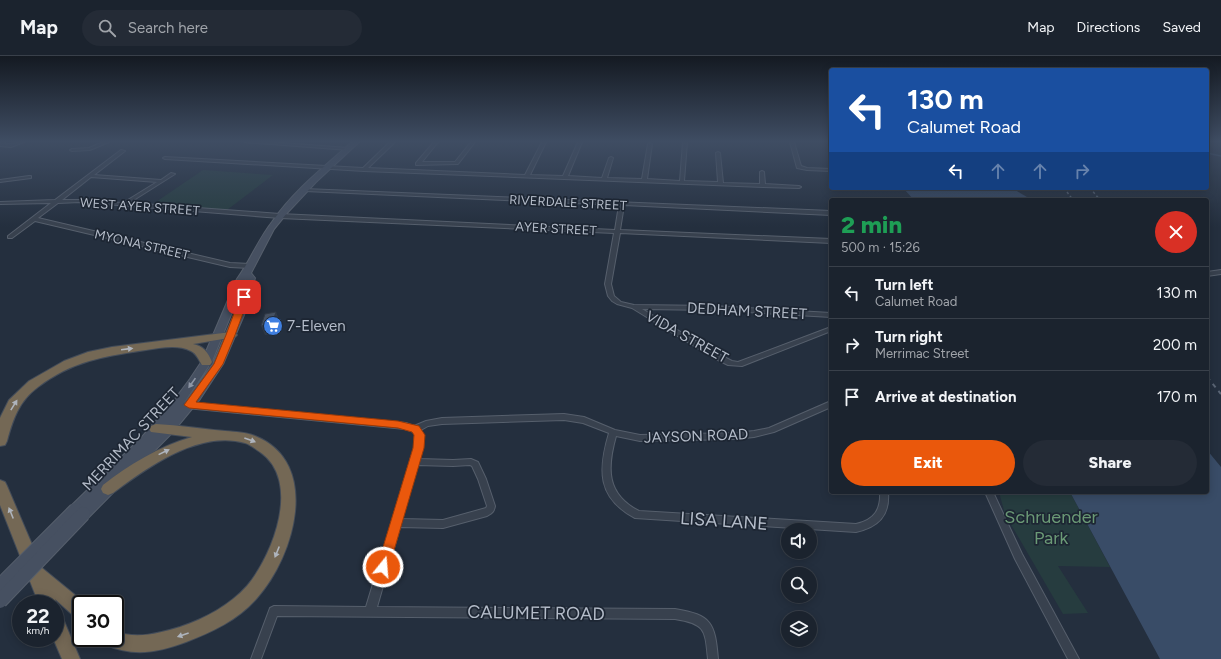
<!DOCTYPE html>
<html lang="en">
<head>
<meta charset="utf-8">
<style>
	:root { --surface:#1b232e; --page:#242b36; --text:#f1f3f6; --muted:#a0a4aa; --line:#39404a; --accent:#ea580c }
	body { margin:0; font-family:Figtree,sans-serif; background:var(--page); color:var(--text); height:100vh; display:flex; flex-direction:column; font-size:15px; white-space:nowrap }
	* { box-sizing:border-box; margin:0 }
	p { font-size:13px; color:var(--muted) }
	.icon { flex:none; width:22px; height:22px; fill:none; stroke:currentColor; stroke-width:2; stroke-linecap:round; stroke-linejoin:round }
	.map { position:relative; flex:1; overflow:hidden }
	.panel { position:absolute; left:829px; top:142px; width:380px; height:296px; display:flex; flex-direction:column; background:var(--surface); border-radius:4px; box-shadow:0 2px 10px #0003,0 0 0 1px var(--line) }
	.panel>* { flex:none }
	.guide { position:absolute; left:829px; top:12px; width:380px; height:122px; border-radius:4px; box-shadow:0 2px 10px #0003,0 0 0 1px var(--line); background:#1a4fa0; color:#fff; overflow:hidden }
	.buttons { position:absolute; left:781px; top:467px; display:grid; gap:8px }
	.buttons a { display:grid; place-items:center; width:36px; height:36px; border-radius:50%; background:var(--surface); box-shadow:0 2px 10px #0003,0 0 0 1px var(--line); font-size:20px }
	.speed { position:absolute; left:12px; top:539px; display:flex; gap:8px; font-size:20px; font-weight:700; text-align:center }
	.speed>* { display:grid; place-content:center; width:52px; height:52px; border-radius:50%; background:var(--surface); box-shadow:0 2px 10px #0003,0 0 0 1px var(--line); line-height:1 }
	.speed small { font-size:10px; font-weight:400 }
	.speed .limit { border:2px solid #111; border-radius:6px; background:#fff; color:#111 }
	.pin { position:absolute; display:grid; place-items:center; width:34px; height:34px; color:#fff; margin:-17px; border-radius:8px; box-shadow:0 2px 6px #0006 }
	.me { position:absolute; width:44px; margin:-22px; rotate:17deg; stroke-linejoin:round; filter:drop-shadow(0 0 3px #0008) }
	.turn { display:flex; align-items:center; gap:14px; height:84px; padding:0 12px; font-size:18px }
	.turn .icon { width:52px; height:52px; stroke-width:2.5 }
	.turn b { display:block; font-size:28px; line-height:34px }
	.lanes { display:flex; align-items:center; height:38px; padding:0 12px; background:#0003; justify-content:center; gap:20px; direction:ltr }
	.lanes .off { opacity:.35 }
	.round { display:grid; place-items:center; flex:none; width:42px; height:42px; border-radius:21px; background:var(--page) }
	.overview { display:flex; align-items:center; justify-content:space-between; height:68px; padding:0 12px }
	h1 { font-size:24px; font-weight:800; line-height:30px; color:#1e9e55 }
	.action { display:flex; gap:8px; margin-top:auto; padding:8px 12px }
	.action a { flex:1; height:46px; border-radius:24px; background:var(--accent); color:#fff; font-size:16px; font-weight:800; line-height:46px; text-align:center }
	.action a+a { background:var(--page); color:var(--text) }
	ul { padding:0; list-style:none }
	li { display:flex; align-items:center; gap:12px; height:52px; padding:0 12px; border-top:1px solid var(--line) }
	li div { flex:1 }
	li b { display:block; font-size:15px }
	li em { font-style:normal }
	header { display:flex; align-items:center; gap:24px; box-sizing:border-box; height:56px; padding:0 20px; background:var(--surface); border-bottom:1px solid var(--line) }
	header strong { font-size:19px }
	nav { display:flex; gap:22px; margin-inline-start:auto; font-size:14px }
	.search { width:280px; height:36px; background:var(--page); display:flex; align-items:center; gap:10px; box-sizing:border-box; padding:0 14px; border-radius:22px; color:var(--muted); font-size:15px }
	.map>svg:first-child { display:block }
	.green { fill:#263c3f }
	.water { fill:#394c67 }
	.lines { fill:none; stroke-linecap:round; stroke-linejoin:round }
	.stream { stroke:#394c67; stroke-width:1.5 }
	.street-casing { stroke:#565f6c; stroke-width:2 }
	.secondary-casing { stroke:#565f6c; stroke-width:2 }
	.highway-casing { stroke:#434c59; stroke-width:2 }
	.street { fill:#38414e; fill-rule:evenodd }
	.secondary { fill:#465061; fill-rule:evenodd }
	.highway { fill:#746855; fill-rule:evenodd }
	.rail-far1 { stroke:#5a6575; stroke-width:1.5; stroke-dasharray:2.5 2.5; stroke-linecap:butt }
	.rail { stroke:#5a6575; stroke-width:2; stroke-dasharray:4.5 4.5; stroke-linecap:butt }
	.secondary-bridge-casing { stroke:#565f6c; stroke-width:16; stroke-linecap:butt }
	.secondary-bridge { stroke:#465061; stroke-width:14 }
	.shaded-wall { fill:#303945 }
	.building { fill:#455162; stroke:#303945 }
	.oneway { fill:#aeb4bd }
	.oneway2 { fill:#8e96a5 }
	.route { fill:#ea580c; stroke:#983908 }
	.labels { text-anchor:middle; stroke-width:3.5; stroke-linejoin:round; paint-order:stroke }
	.far-street-label { font-size:13px; fill:#b4bcc9; stroke:#1d2633 }
	.street-label { font-size:15px; fill:#b4bcc9; stroke:#1d2633 }
	.poi-label { font-size:15px; fill:#b4bcc9; stroke:#1d2633; text-anchor:start }
	.near-park-label { font-size:18px; fill:#6b9a76; stroke:#1d2633 }
	.near-street-label { font-size:18px; fill:#b4bcc9; stroke:#1d2633 }
</style>
</head>
<body>
<header>
<strong>Map</strong>
<div class="search"><svg class="icon" aria-label="search" viewBox="0 0 24 24"><circle cx="10" cy="10" r="6"/><path d="M15 15l6 6"/></svg>Search here</div>
<nav><a>Map</a><a>Directions</a><a>Saved</a></nav>
</header>
<div class="map">
<svg width="1221" height="603" viewBox="0 0 1221 603">
	<rect width="100%" height="100%" fill="#242f3e"/>
	<!-- green -->
	<g class="green">
		<polygon points="203,114 273,119 227,154 153,148"/>
		<polygon points="999,436 1070,436 1110,511 1058,510 1088,557 1063,558 1005,458"/>
	</g>
	<!-- water -->
	<g class="water">
		<polygon points="903,132 1012,132 1032,144 914,144"/>
		<polygon points="1207,394 1221,411 1221,603 1160,603 1070,436 1207,436"/>
	</g>
	<g class="lines">
		<!-- stream -->
		<polyline class="stream" points="1207,97 1221,100"/>
		<defs>
			<g id="street">
				<path d="M1 86H5L4 88C11 89 17 86 24 86L11 91 0 90Z"/>
				<polygon points="103,86 109,86 90,94 72,95 70,94 72,93 89,92"/>
				<polygon points="244,86 268,86 349,92 351,93 349,94"/>
				<polygon points="390,86 395,86 368,112 525,119 542,86 546,86 530,119 563,120 578,86 582,86 568,120 602,122 609,102 611,101 613,102 607,122 642,123 648,88 650,87 652,88 647,123 680,125 683,86 687,86 684,125 718,126 716,97 718,96 720,97 723,127 760,128 760,116 762,115 764,116 765,128 799,130 801,131 799,132 763,131 364,115 165,103 163,102 165,101 363,112"/>
				<polygon points="434,86 438,86 422,106 455,106 471,86 475,86 458,108 416,109 416,107"/>
				<polygon points="790,86 794,86 801,110 807,112 831,113 831,115 807,114 797,112"/>
				<path d="M121 94 125 95 94 119 161 124 171 117 175 118 129 147 280 158 615 174 619 149 305 135 303 134 305 133 831 155V159L624 149 620 174 831 183V187L620 177 611 228 614 240 621 246 634 249 713 250 831 257V261L713 254 642 253 716 297 732 305 738 306 831 271V275L742 310 728 309 712 301 632 252 617 248 612 245 608 240 605 228 614 177 280 162 80 146 58 147 38 162 230 207 250 208 253 210 250 212 230 211 35 165 12 182H8V180L51 147 0 148V146L55 144ZM91 121 157 126 123 147 80 144H62Z"/>
				<polygon points="29,120 31,120 31,122 0,126 0,124"/>
				<polygon points="1221,214 1221,218 1207,220 1207,216"/>
				<path d="M831 345V351L774 376 754 381 735 383 640 385 616 380C607 412 606 438 639 455L856 468C874 464 881 454 880 436H888C890 460 878 471 856 476L635 462C597 442 598 414 609 377L583 367 564 364 442 368 428 370 421 374C425 383 422 393 419 403L453 404 471 403 478 406 486 423 495 450C494 456 492 457 487 460L443 472 400 471 377 551 675 553C712 559 715 567 718 603H708C705 574 706 568 675 563L277 560 261 603H251L270 552 274 550 366 551 414 392 415 379 414 376 405 373 186 352 183 351 182 349 183 347 186 346 406 367 414 370 426 365 442 362 564 358 584 361 615 374 640 379 735 377 754 375 769 372ZM417 409 453 410 470 409 472 410 478 423 487 450 486 452 443 464 402 463Z"/>
				<polygon points="985,436 993,436 1022,498 1079,603 1068,603 1015,503"/>
			</g>
			<path id="secondary" d="M352 86H359L316 126 287 157 274 173 251 217 255 222 244 259 223 308 200 343 172 377 88 462 83 463 78 462 77 459 71 458 70 454 71 450 142 381 175 343 190 323 202 305 237 223C250 205 258 184 272 166 293 135 324 111 352 86ZM246 222 234 259 213 308 181 351 212 305Z"/>
			<g id="highway">
				<path d="M231 276 235 277 237 279 235 281 193 288C203 290 208 296 212 306L210 309H202C198 303 197 298 191 295 177 288 161 292 146 294 105 300 72 305 38 331 19 345 13 363 7 385L5 389 0 390V362L9 344 29 325 64 305 88 296 112 291Z"/>
				<path d="M156 368C179 369 202 373 225 375 236 376 246 376 255 380 322 407 294 501 257 542 238 564 212 576 186 586 156 597 133 601 104 588L101 582H115V575C136 584 160 577 180 571 204 563 230 549 247 530 273 499 302 425 260 396 255 393 250 388 245 387 199 374 148 411 113 437L108 439 103 437 101 433 103 429C130 408 158 391 192 381L151 376 149 373 151 370Z"/>
				<polygon points="0,424 5,426 7,430 42,512 86,548 81,548 81,563 75,561 55,543 57,548 55,552 55,548 39,548 0,449"/>
				<polygon points="55,556 61,558 80,603 62,603 53,582 55,582"/>
			</g>
		</defs>
		<!-- street casing -->
		<use href="#street" class="street-casing"/>
		<!-- secondary casing -->
		<use href="#secondary" class="secondary-casing"/>
		<!-- highway casing -->
		<use href="#highway" class="highway-casing"/>
		<!-- street -->
		<use href="#street" class="street"/>
		<!-- secondary -->
		<use href="#secondary" class="secondary"/>
		<!-- highway -->
		<use href="#highway" class="highway"/>
		<!-- rail-far1 -->
		<g class="rail-far1">
			<polyline points="1064,132 1073,144"/>
			<polyline points="1090,132 1100,144"/>
		</g>
		<!-- rail -->
		<polyline class="rail" points="1207,321 1221,338"/>
		<defs>
			<g id="secondary-bridge">
				<polyline points="0,530 76,454"/>
				<polyline points="0,545 83,458"/>
			</g>
		</defs>
		<!-- secondary-bridge casing -->
		<use href="#secondary-bridge" class="secondary-bridge-casing"/>
		<!-- secondary-bridge -->
		<use href="#secondary-bridge" class="secondary-bridge"/>
	</g>
	<!-- shaded-wall -->
	<polygon class="shaded-wall" points="276,256 280,266 276,278 265,279 261,270"/>
	<!-- building -->
	<polygon class="building" points="276,256 272,268 261,270 265,258"/>
	<!-- one-way arrows -->
	<defs><path id="oneway-solid" d="M-6-.8H1V-3.2L6.5 0L1 3.2V.8H-6Z"/></defs>
	<g class="oneway">
		<use href="#oneway-solid" transform="translate(127 293) rotate(-7)"/>
		<use href="#oneway-solid" transform="translate(14 349) rotate(-58)"/>
		<use href="#oneway-solid" transform="translate(250 384) rotate(20)"/>
		<use href="#oneway-solid" transform="translate(164 396) rotate(-26)"/>
		<use href="#oneway-solid" transform="translate(11 457) rotate(-112)"/>
		<use href="#oneway-solid" transform="translate(277 496) rotate(112)"/>
		<use href="#oneway-solid" transform="translate(183 579) rotate(161)"/>
	</g>
	<use class="oneway2" href="#oneway-solid" transform="translate(192 327) rotate(125)"/>
	<!-- sky -->
	<linearGradient id="sky" x2="0" y2="1"><stop stop-color="#141a22"/><stop offset="0.5" stop-color="#3f4d63"/><stop offset="1" stop-color="#3f4d63" stop-opacity="0"/></linearGradient>
	<rect width="1221" height="171" fill="url(#sky)"/>
	<!-- route -->
	<polygon class="route" points="244,239 249,241 235,279 223,308 196,346 398,365 419,370 425,379 424,392 388,515 383,517 379,515 377,511 413,392 414,379 412,376 398,372 189,352 184,349 214,308 226,279 240,241"/>
	<!-- icons -->
	<defs>
		<symbol id="supermarket-disc" viewBox="-11 -11 22 22"><circle r="9.5" fill="#3f7fe0" stroke="#1d2633"/><path d="M-6-5.5h2.5l.6 2H6L4.5 2H-2.5L-4.4-4H-6ZM-1.5 3.2a1.3 1.3 0 1 0 .1 0ZM3 3.2a1.3 1.3 0 1 0 .1 0Z" fill="#fff"/></symbol>
	</defs>
	<g fill-rule="evenodd">
		<use href="#supermarket-disc" x="262" y="259" width="22" height="22"/>
	</g>
	<g class="labels">
		<!-- far-street labels -->
		<g class="far-street-label">
			<text transform="translate(568 146) rotate(3)" y="5">RIVERDALE STREET</text>
			<text transform="translate(140 150) rotate(4)" y="5">WEST AYER STREET</text>
			<text transform="translate(556 172) rotate(3)" y="5">AYER STREET</text>
			<text transform="translate(142 188) rotate(13)" y="5">MYONA STREET</text>
		</g>
		<!-- street labels -->
		<g class="street-label">
			<text transform="translate(747 255) rotate(3)" y="5">DEDHAM STREET</text>
			<text transform="translate(687 281) rotate(29)" y="5">VIDA STREET</text>
			<text transform="translate(696 380) rotate(-2)" y="5">JAYSON ROAD</text>
			<text transform="translate(131 383) rotate(-47)" y="5">MERRIMAC STREET</text>
		</g>
		<!-- poi labels -->
		<g class="poi-label">
			<text x="287" y="275">7-Eleven</text>
		</g>
		<!-- near-park labels -->
		<g class="near-park-label">
			<text x="1051" y="467">Schruender<tspan x="1051" dy="21">Park</tspan></text>
		</g>
		<!-- near-street labels -->
		<g class="near-street-label">
			<text transform="translate(724 465) rotate(4)" y="6">LISA LANE</text>
			<text transform="translate(536 557) rotate(1)" y="6">CALUMET ROAD</text>
		</g>
	</g>
</svg>
<div class="buttons">
<a><svg class="icon" aria-label="sound" viewBox="0 0 24 24"><path d="M4 9h4l5-4v14l-5-4H4zM17 9q2 3 0 6"/></svg></a>
<a><svg class="icon" aria-label="search" viewBox="0 0 24 24"><circle cx="10" cy="10" r="6"/><path d="M15 15l6 6"/></svg></a>
<a><svg class="icon" aria-label="layers" viewBox="0 0 24 24"><path d="M12 4l9 5-9 5-9-5zM3 14l9 5 9-5"/></svg></a>
</div>
<div class="speed"><div>22<small>km/h</small></div><div class="limit">30</div></div>
<div class="pin" style="left:244px;top:241px;background:#d93025"><svg class="icon" aria-label="arrive" viewBox="0 0 24 24"><path d="M6 21V4h12l-3 4 3 4H6"/></svg></div>
<svg class="me" style="left:383px;top:511px" viewBox="-20 -20 40 40"><circle r="17" fill="#ea580c" stroke="#fff" stroke-width="3"/><path d="M0-11L8 9 0 5-8 9z" fill="#fff"/></svg>
<div class="guide">
<div class="turn"><svg class="icon" aria-label="left" viewBox="0 0 24 24"><path d="M17 20v-9H6M10 6l-5 5 5 5"/></svg><div><b>130 m</b>Calumet Road</div></div>
<div class="lanes"><svg class="icon" aria-label="left" viewBox="0 0 24 24"><path d="M17 20v-9H6M10 6l-5 5 5 5"/></svg><svg class="icon off" aria-label="ahead" viewBox="0 0 24 24"><path d="M12 20V5M6 11l6-6 6 6"/></svg><svg class="icon off" aria-label="ahead" viewBox="0 0 24 24"><path d="M12 20V5M6 11l6-6 6 6"/></svg><svg class="icon off" aria-label="right" viewBox="0 0 24 24"><path d="M7 20v-9h11M14 6l5 5-5 5"/></svg></div>
</div>
<section class="panel">
<div class="overview"><div><h1>2 min</h1><p>500 m · 15:26</p></div><a class="round" style="background:#d93025;color:#fff"><svg class="icon" aria-label="close" viewBox="0 0 24 24"><path d="M6 6l12 12M18 6L6 18"/></svg></a></div>
<ul>
<li><svg class="icon" aria-label="left" viewBox="0 0 24 24"><path d="M17 20v-9H6M10 6l-5 5 5 5"/></svg><div><b>Turn left</b><p>Calumet Road</p></div><em>130 m</em></li>
<li><svg class="icon" aria-label="right" viewBox="0 0 24 24"><path d="M7 20v-9h11M14 6l5 5-5 5"/></svg><div><b>Turn right</b><p>Merrimac Street</p></div><em>200 m</em></li>
<li><svg class="icon" aria-label="arrive" viewBox="0 0 24 24"><path d="M6 21V4h12l-3 4 3 4H6"/></svg><div><b>Arrive at destination</b></div><em>170 m</em></li>
</ul>
<div class="action"><a>Exit</a><a>Share</a></div>
</section>
</div>
</body>
</html>
